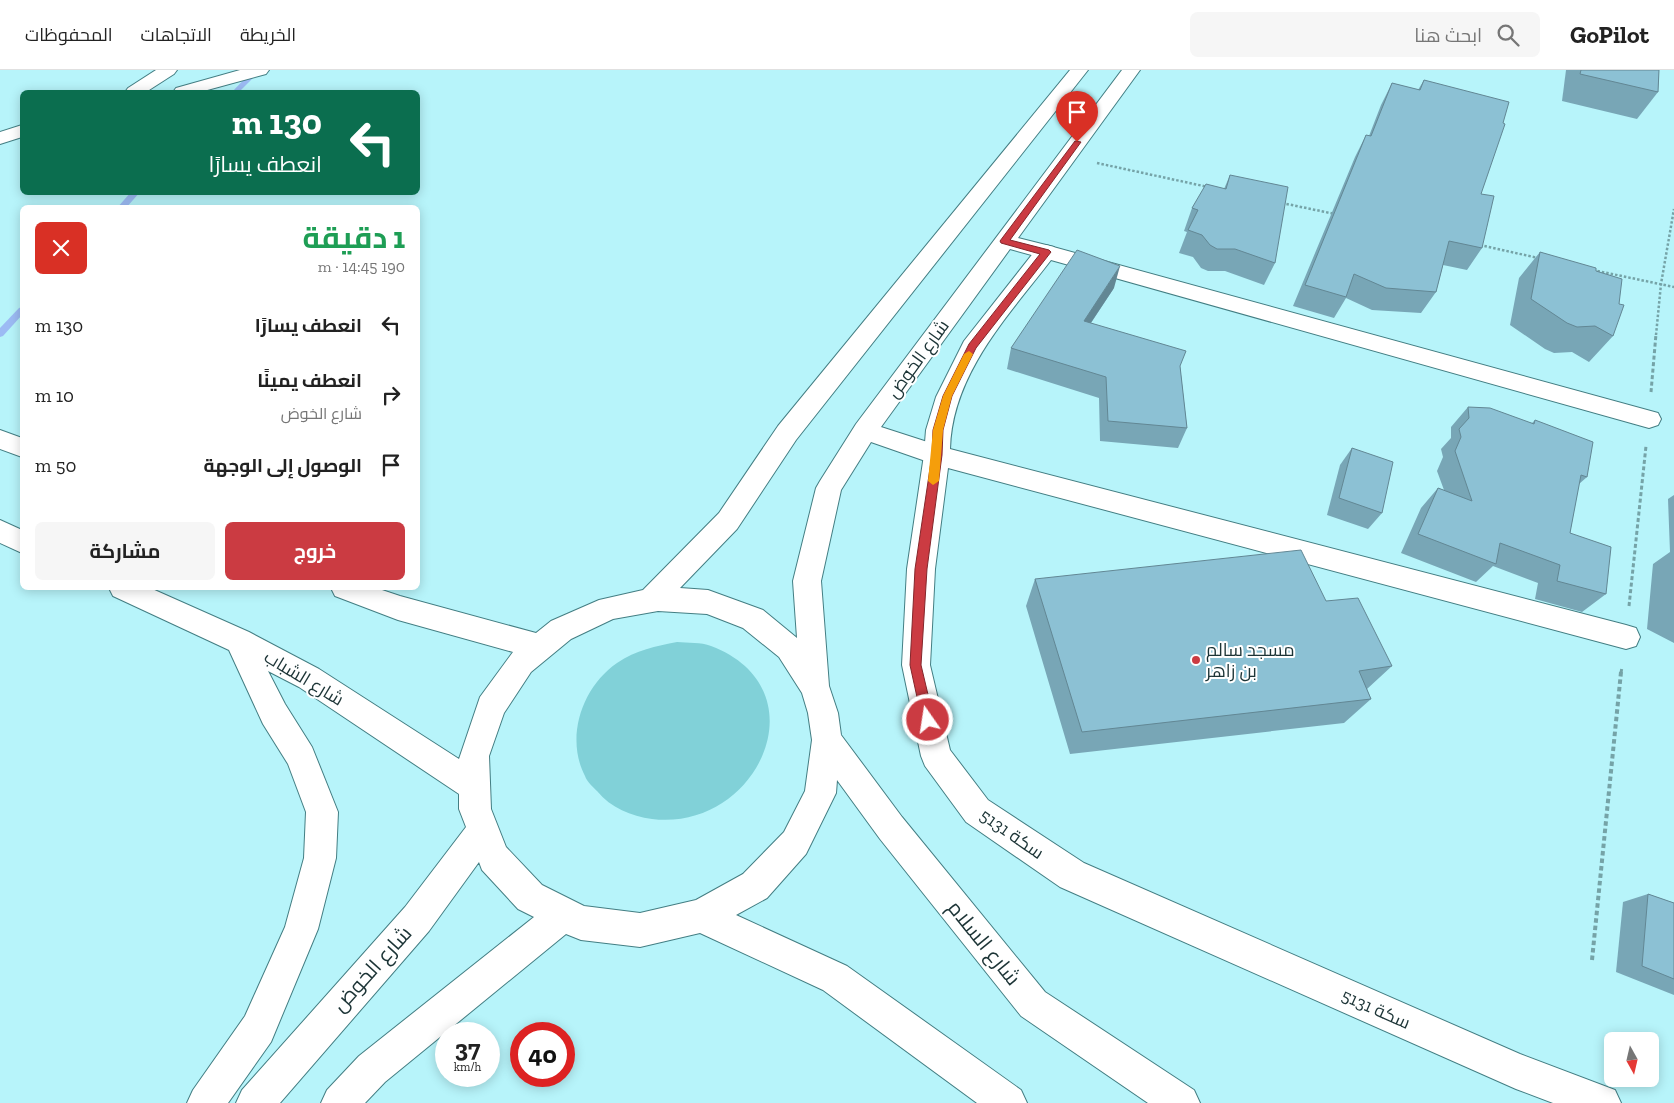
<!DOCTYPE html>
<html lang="ar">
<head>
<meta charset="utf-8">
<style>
	:root { --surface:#fff; --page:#f6f6f6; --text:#222; --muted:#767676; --line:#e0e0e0; --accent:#cb3b42 }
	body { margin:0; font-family:"Zilla Slab",Cairo,serif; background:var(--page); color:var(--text); direction:rtl; height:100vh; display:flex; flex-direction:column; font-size:19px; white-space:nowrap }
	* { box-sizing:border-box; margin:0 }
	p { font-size:16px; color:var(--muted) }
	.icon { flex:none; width:28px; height:28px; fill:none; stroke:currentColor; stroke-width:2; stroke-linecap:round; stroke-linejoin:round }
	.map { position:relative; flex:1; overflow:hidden; direction:ltr }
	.sheet { position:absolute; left:20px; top:135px; width:400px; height:385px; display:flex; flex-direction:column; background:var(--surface); border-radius:8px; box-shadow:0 2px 12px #0003; direction:rtl }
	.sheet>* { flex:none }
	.hud { position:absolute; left:20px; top:20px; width:400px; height:105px; border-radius:8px; box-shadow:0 2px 12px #0003; direction:rtl; background:#0b6e4f; color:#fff; overflow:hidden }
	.needle { width:32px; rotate:172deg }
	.fabs { position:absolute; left:1604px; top:962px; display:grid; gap:10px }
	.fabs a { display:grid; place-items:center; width:55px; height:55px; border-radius:8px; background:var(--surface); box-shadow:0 2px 12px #0003; font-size:25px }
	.speed { position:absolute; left:435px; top:952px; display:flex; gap:10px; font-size:25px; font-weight:700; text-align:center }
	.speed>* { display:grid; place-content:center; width:65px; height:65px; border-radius:50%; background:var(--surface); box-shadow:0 2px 12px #0003; line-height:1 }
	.speed small { font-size:12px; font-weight:400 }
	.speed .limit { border:8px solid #d22; background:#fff; color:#111 }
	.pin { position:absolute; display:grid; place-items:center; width:42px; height:42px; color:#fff; margin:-51px -21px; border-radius:50% 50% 50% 0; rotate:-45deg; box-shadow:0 0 5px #0007 }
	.pin .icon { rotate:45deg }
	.me { position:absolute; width:55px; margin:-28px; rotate:347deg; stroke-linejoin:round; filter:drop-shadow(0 0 4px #0008) }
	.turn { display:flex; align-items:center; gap:18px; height:105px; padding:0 15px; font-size:22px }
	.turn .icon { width:65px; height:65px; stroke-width:2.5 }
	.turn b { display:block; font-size:35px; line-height:42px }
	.round { display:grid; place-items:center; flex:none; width:52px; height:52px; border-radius:8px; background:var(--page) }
	.overview { display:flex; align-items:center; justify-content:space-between; height:85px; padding:0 15px }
	h1 { font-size:30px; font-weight:700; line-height:38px; color:#1e9e55 }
	.action { display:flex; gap:10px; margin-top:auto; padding:10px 15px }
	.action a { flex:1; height:58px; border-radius:8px; background:var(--accent); color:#fff; font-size:20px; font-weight:700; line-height:58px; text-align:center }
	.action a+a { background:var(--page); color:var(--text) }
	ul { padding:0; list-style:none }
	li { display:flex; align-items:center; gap:15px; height:70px; padding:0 15px }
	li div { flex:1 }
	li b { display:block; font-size:19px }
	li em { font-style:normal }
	header { display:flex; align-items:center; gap:30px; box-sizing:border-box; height:70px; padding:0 25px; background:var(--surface); border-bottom:1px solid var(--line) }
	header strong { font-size:24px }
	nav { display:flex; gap:28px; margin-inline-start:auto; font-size:18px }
	.search { width:350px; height:45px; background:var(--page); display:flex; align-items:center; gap:12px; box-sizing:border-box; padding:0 18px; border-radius:8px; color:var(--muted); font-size:19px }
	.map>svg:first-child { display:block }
	.green { fill:#81d1d8 }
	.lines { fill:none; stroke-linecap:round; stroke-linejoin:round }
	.stream { fill:#9cbbf4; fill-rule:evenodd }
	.minor-casing { stroke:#437e83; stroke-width:2 }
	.major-casing { stroke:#437e83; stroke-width:2 }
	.path-far2 { stroke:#75a3a7; stroke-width:2.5; stroke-dasharray:2.5 2; stroke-linecap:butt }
	.path-far1 { stroke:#75a3a7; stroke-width:3; stroke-dasharray:4 2.5; stroke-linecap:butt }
	.path { stroke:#75a3a7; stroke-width:4; stroke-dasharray:4.5 3; stroke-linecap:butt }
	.minor { fill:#fff; fill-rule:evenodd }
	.major { fill:#fff; fill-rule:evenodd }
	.wall { fill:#78a6b6 }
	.shaded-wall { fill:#628794 }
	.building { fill:#8cc1d4; stroke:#628794 }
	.route { fill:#cb3b42; stroke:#84262b }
	.slow { fill:#f59e0b }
	.poi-dot { fill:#cb3b42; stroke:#fff; stroke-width:2 }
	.labels { text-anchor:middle; stroke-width:4; stroke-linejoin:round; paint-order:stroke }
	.street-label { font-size:18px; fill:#1c3436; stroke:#fff }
	.poi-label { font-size:18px; fill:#1c3436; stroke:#fff; text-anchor:start }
	.near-street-label { font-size:21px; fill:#1c3436; stroke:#fff }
</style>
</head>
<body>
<header>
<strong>GoPilot</strong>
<div class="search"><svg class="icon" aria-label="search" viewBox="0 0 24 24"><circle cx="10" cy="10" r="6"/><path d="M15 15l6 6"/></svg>ابحث هنا</div>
<nav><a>الخريطة</a><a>الاتجاهات</a><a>المحفوظات</a></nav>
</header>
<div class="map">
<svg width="1674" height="1033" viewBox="0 0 1674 1033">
	<rect width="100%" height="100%" fill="#b7f4fa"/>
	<!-- green -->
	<path class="green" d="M677 572C688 573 701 572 711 576 824 619 757 762 652 749 631 746 611 738 597 721 593 717 587 712 585 706 565 668 582 617 617 593 636 580 656 576 677 572Z"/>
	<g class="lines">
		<!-- stream -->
		<g class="stream">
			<polygon points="253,0 261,0 239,22 232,22"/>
			<polygon points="131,122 140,122 126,138 117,138"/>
			<polygon points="22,237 22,245 3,266 0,267 0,258 19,238"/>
		</g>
		<defs>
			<g id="minor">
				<polygon points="156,0 177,0 174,4 146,22 125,22 128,18"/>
				<polygon points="240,0 269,0 266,4 200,22 173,22 176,18"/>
				<polygon points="22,55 22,67 0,74 0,62"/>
				<path d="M1046 175 1658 343 1661 349 1658 355 1649 358 1051 190C1008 246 952 304 950 379L1626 555 1636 558 1640 567 1636 576 1626 579 948 398 935 499 930 595 950 680 988 730 1084 793 1520 984 1615 1020 1621 1033H1553L1516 1019 1060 817 966 752 925 696 921 686 902 595 907 499 924 385 926 360 936 327 964 271 1038 177Z"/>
			</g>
			<g id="major">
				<path d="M1070 0H1088L796 370 737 459 680 518 708 520 763 540 797 568 793 511 816 418 820 411 856 354 1122 0H1140L1018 168 1054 177 1057 182 1054 187 1046 189 1010 179 881 357 946 378 950 385 946 392 937 395 871 372 841 420 821 511 829 616 838 643 841 665 902 747 1045 922 1194 1020 1200 1033H1148L1021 946 880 769 837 710 836 723 806 784 767 828 736 845 847 896 1021 1020 1027 1033H977L823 920 700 863 640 877 581 870 566 864 385 1012 365 1033H321L327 1020 359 986 534 847 518 839 482 800 479 792 429 861 280 1033H236L242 1020 405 837 466 757 459 739V724L299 617 268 601 285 634 312 677 338 742 336 788 318 859 271 972 228 1033H187L193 1020 245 946 285 857 304 788 306 742 288 694 263 654 229 580 113 526 109 518H150L249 562 319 599 459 689 480 627 513 582 398 550 335 526 331 518H376L400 526 536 563 551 551 599 530 643 520 719 443 778 356ZM658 541 707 544 743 558 779 587 802 623 808 643 812 670 805 721 784 762 743 804 696 830 640 843 584 836 542 815 506 777 491 739 489 686 504 643 531 602 571 569 613 549Z"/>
				<polygon points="0,360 22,368 22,387 0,379"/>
				<polygon points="0,450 22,460 22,483 0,473"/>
			</g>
		</defs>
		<!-- minor casing -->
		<use href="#minor" class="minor-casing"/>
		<!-- major casing -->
		<use href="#major" class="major-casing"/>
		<!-- path-far2 -->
		<g class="path-far2">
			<polyline points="1097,93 1208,117"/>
			<polyline points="1282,133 1335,144"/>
			<polyline points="1480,175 1538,188"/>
			<polyline points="1593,200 1674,217"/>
			<polyline points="1656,265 1661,214 1674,139"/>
		</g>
		<!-- path-far1 -->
		<g class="path-far1">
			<polyline points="1651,322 1656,264"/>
			<polyline points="1629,536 1646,376"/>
			<polyline points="1621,603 1622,597"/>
		</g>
		<!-- path -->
		<polyline class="path" points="1592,890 1621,602"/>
		<!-- minor -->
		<use href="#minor" class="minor"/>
		<!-- major -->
		<use href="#major" class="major"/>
	</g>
	<!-- wall -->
	<g class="wall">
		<polygon points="1566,0 1659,0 1658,22 1637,49 1562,31"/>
		<polygon points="1424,10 1481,124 1482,178 1467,200 1443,195 1436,222 1421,243 1372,240 1346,228 1334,248 1293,236 1355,87 1366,65 1369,66 1381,35 1392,13 1418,20"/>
		<polygon points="1230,105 1275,193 1264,215 1225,201 1208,201 1201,198 1193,187 1179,183 1187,162 1184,161 1192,138 1224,119"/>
		<polygon points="1540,182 1596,201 1613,266 1589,292 1572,282 1554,283 1545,279 1510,255 1519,208"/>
		<polygon points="1114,218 1091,253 1180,296 1187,358 1178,378 1100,371 1099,328 1007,299 1011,278"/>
		<polygon points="1468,337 1532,353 1535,350 1587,407 1579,414 1570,463 1606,524 1582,542 1535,529 1538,513 1493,496 1476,512 1401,483 1421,438 1438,418 1444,420 1437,401 1443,387 1441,379 1451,368 1451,357"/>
		<polygon points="1352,378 1382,443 1368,459 1327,445 1340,395"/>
		<polygon points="1674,425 1674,573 1647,559 1653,494 1670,482 1668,429"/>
		<polygon points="1035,509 1326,531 1392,596 1367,619 1371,629 1344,653 1070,684 1026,536"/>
		<polygon points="1648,824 1674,833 1674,925 1616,902 1623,832"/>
	</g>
	<!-- shaded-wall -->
	<polygon class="shaded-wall" points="1120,196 1114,218 1078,272 1084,251"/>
	<!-- building -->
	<g class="building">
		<polygon points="1581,0 1659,0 1658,22 1580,4"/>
		<polygon points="1424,10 1509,32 1503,53 1505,54 1481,124 1494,126 1482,178 1449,171 1436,222 1386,218 1354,204 1346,227 1305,215 1366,65 1371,66 1392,13 1420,20"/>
		<polygon points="1230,105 1288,117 1275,193 1235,179 1217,179 1210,175 1202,165 1188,160 1198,140 1192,138 1206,114 1226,119"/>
		<polygon points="1077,180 1120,196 1084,251 1186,281 1180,296 1187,358 1108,351 1106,307 1011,278"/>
		<polygon points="1540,182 1596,198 1596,201 1622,209 1619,234 1624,235 1613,266 1595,256 1577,257 1567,253 1531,229"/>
		<polygon points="1468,337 1490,338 1534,354 1535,350 1593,372 1587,407 1581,405 1570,463 1611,477 1606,524 1557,511 1560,495 1500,473 1496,494 1418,464 1438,418 1472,431 1455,381 1461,367 1459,359 1469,348"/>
		<polygon points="1352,378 1393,392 1382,443 1339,428"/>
		<polygon points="1301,480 1326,531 1358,528 1392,596 1359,601 1371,629 1082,662 1035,509"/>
		<polygon points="1648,824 1674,833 1674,909 1642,896"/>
	</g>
	<!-- route -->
	<polygon class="route" points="1075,71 1081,72 1010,170 1049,180 1051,182 976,278 952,326 943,360 942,385 927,499 921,595 934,650 932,654 928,655 923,654 922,650 910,595 915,499 932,385 933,360 943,326 969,274 1040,184 1001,173 1000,171"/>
	<!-- slow -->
	<polygon class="slow" points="969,281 973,284 952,326 943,360 939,411 933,415 928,411 933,360 943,326 964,284"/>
	<!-- markers -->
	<circle class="poi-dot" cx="1196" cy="590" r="5"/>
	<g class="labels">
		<!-- street labels -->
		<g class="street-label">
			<text transform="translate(918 289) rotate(-54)" y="6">شارع الخوض</text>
			<text transform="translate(304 608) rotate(31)" y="6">شارع الشباب</text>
			<text transform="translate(1012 764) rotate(35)" y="6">سكة 5131</text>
			<text transform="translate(1376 939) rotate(24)" y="6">سكة 5131</text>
		</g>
		<!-- poi labels -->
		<g class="poi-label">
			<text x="1206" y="586">مسجد سالم<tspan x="1206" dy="21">بن زاهر</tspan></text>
		</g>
		<!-- near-street labels -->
		<g class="near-street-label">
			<text transform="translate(984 873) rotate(51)" y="7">شارع السلام</text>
			<text transform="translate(372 899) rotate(-48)" y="7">شارع الخوض</text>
		</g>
	</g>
</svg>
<div class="fabs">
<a><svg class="needle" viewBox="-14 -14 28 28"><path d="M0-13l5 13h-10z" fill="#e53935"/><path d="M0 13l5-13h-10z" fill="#767676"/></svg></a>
</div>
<div class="speed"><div>37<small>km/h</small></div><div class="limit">40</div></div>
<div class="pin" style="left:1077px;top:72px;background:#d93025"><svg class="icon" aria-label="arrive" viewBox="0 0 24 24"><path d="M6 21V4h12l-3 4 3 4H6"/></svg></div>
<svg class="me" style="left:928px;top:650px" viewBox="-20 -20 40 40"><circle r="17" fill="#cb3b42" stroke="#fff" stroke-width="3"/><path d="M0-11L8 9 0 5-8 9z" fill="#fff"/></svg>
<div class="hud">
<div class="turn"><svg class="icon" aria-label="left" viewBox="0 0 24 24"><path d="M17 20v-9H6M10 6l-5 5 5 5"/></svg><div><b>130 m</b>انعطف يسارًا</div></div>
</div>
<section class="sheet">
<div class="overview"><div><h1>1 دقيقة</h1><p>190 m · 14:45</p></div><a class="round" style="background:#d93025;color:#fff"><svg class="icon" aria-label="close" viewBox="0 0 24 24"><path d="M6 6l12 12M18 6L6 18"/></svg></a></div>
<ul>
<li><svg class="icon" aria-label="left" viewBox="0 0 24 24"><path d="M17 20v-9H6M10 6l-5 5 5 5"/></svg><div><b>انعطف يسارًا</b></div><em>130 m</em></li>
<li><svg class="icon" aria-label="right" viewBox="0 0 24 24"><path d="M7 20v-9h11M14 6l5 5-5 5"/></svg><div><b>انعطف يمينًا</b><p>شارع الخوض</p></div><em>10 m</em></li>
<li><svg class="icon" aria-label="arrive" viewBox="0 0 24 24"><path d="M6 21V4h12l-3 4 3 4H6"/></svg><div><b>الوصول إلى الوجهة</b></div><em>50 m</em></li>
</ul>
<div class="action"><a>خروج</a><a>مشاركة</a></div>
</section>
</div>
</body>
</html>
